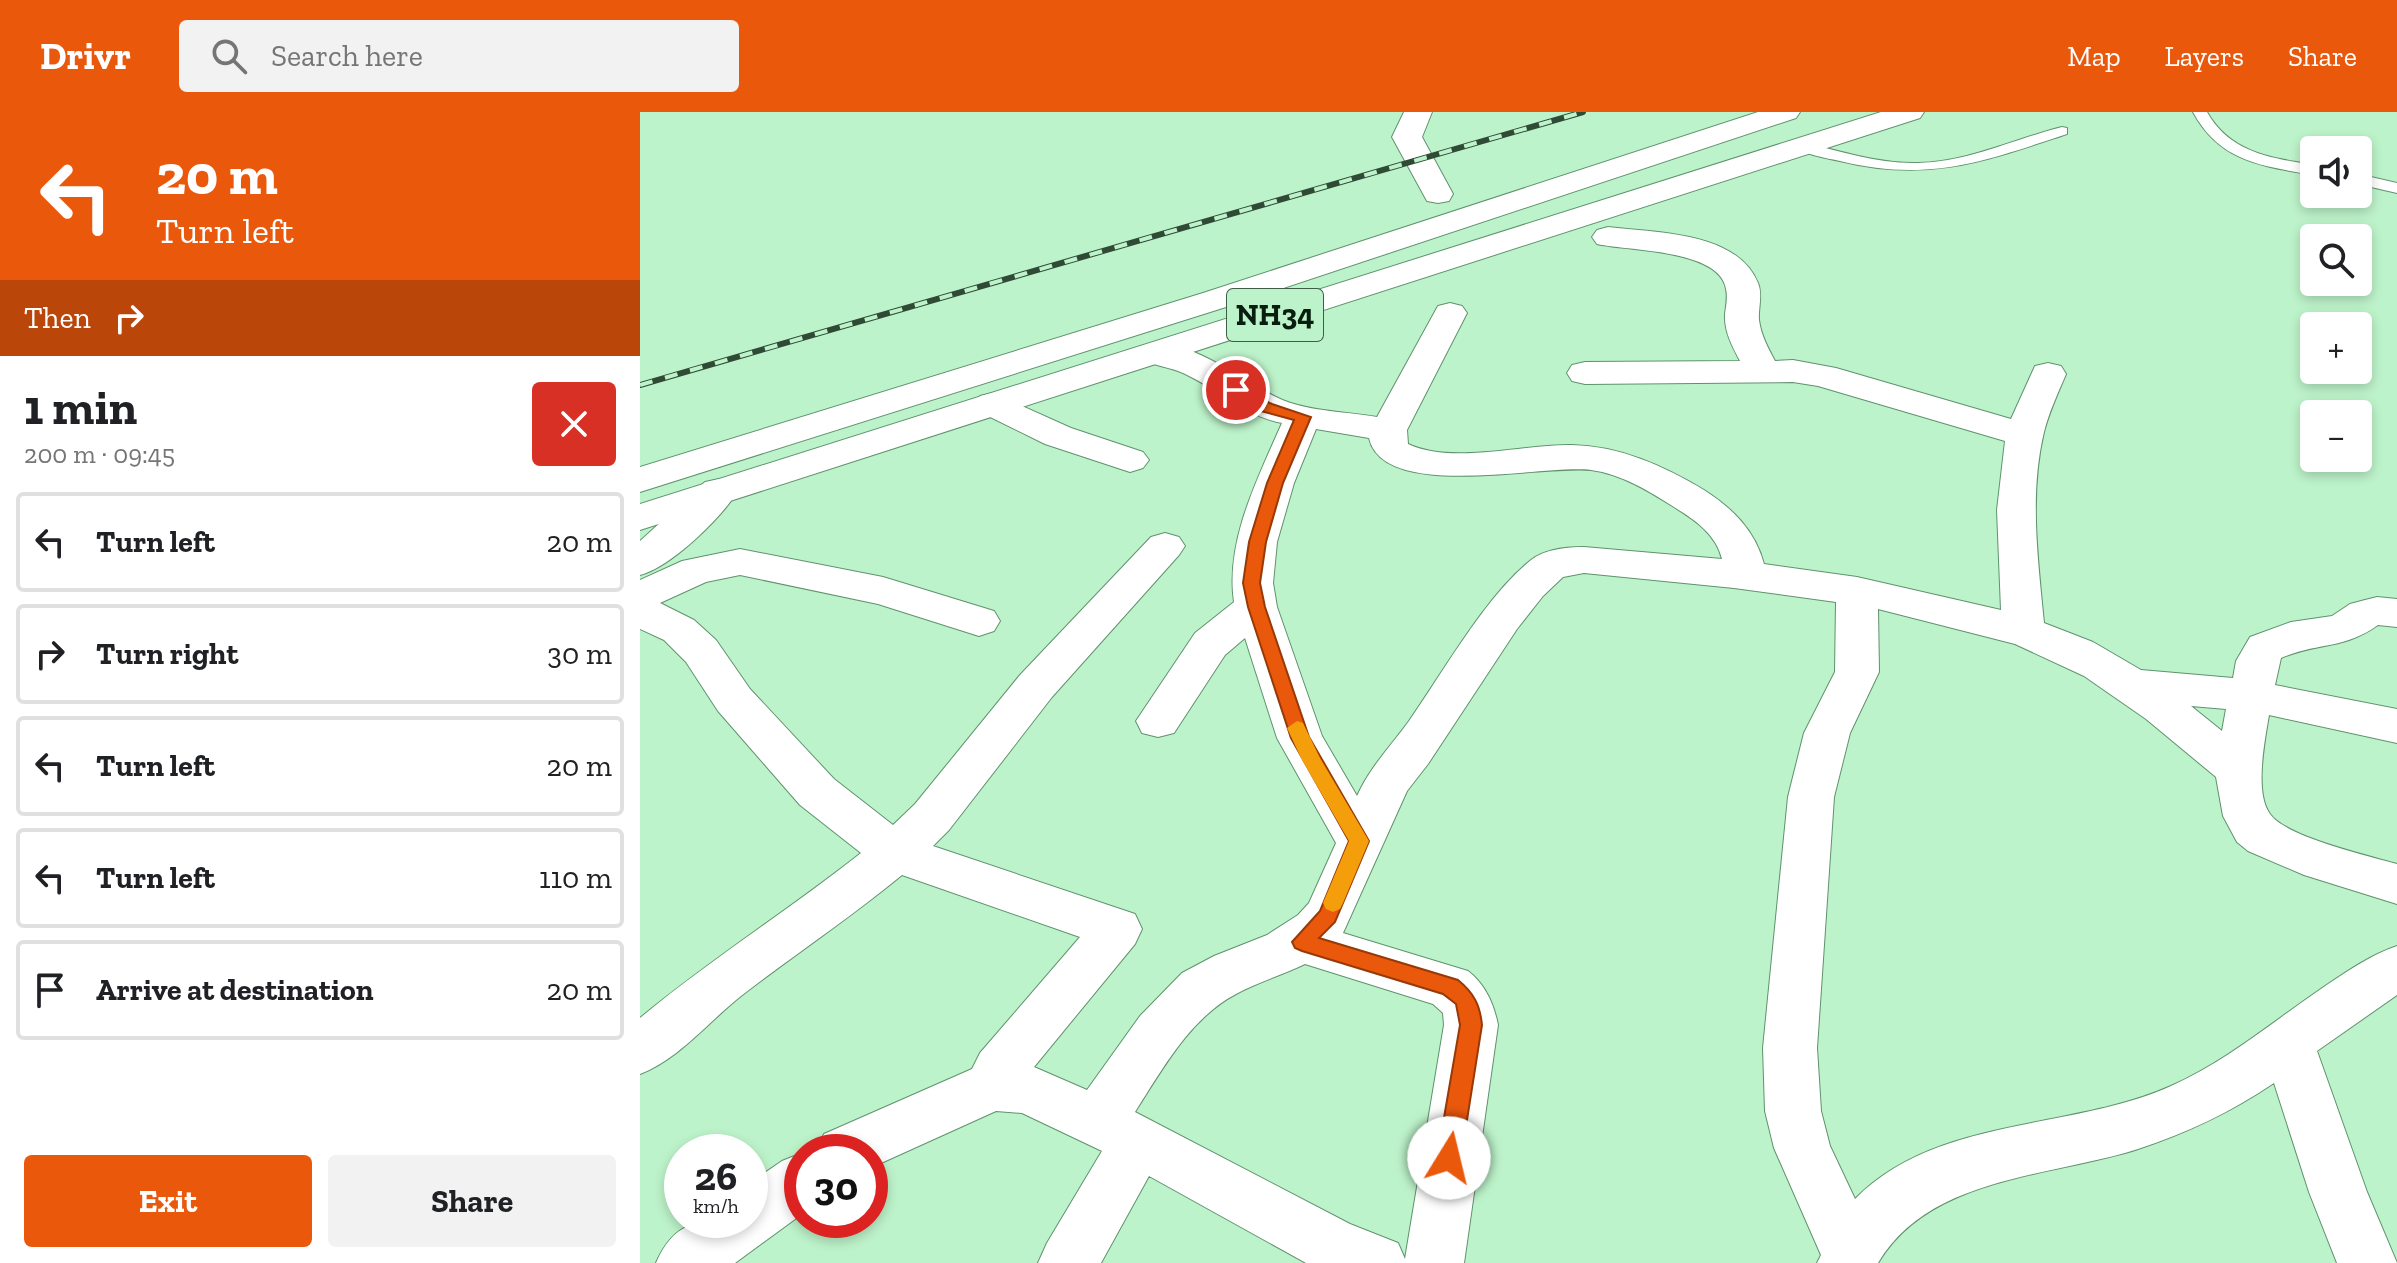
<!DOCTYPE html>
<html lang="en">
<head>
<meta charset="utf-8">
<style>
	:root { --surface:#fff; --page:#f2f2f2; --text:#202124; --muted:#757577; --line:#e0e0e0; --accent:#ea580c }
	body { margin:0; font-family:"Zilla Slab",serif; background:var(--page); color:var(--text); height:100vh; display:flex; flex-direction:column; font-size:30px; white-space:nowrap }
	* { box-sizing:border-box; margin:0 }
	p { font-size:26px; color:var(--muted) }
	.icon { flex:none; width:44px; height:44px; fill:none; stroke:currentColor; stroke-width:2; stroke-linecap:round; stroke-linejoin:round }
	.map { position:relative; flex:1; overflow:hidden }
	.details { display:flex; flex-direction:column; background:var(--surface); width:640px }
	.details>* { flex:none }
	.hud { background:#ea580c; color:#fff; overflow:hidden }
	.controls { position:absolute; left:1660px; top:24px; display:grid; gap:16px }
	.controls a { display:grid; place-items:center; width:72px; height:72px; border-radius:8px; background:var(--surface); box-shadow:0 4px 12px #0003; font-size:40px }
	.speed { position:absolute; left:24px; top:1022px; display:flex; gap:16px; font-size:40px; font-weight:700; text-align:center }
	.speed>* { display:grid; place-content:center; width:104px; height:104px; border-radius:50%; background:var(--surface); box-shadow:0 4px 12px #0003; line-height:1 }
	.speed small { font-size:20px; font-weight:400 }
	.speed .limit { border:12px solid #d22; background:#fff; color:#111 }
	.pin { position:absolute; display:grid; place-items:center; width:68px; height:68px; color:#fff; margin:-34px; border:4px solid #fff; border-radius:50%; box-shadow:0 2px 8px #0007 }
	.me { position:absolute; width:88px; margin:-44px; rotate:9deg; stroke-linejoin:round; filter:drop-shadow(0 0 6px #0008) }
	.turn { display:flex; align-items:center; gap:28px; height:168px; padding:0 24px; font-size:36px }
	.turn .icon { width:104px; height:104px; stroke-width:2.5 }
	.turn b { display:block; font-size:56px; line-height:68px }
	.then { display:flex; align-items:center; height:76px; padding:0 24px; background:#0003; gap:16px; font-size:30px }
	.round { display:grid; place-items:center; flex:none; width:84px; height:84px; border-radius:8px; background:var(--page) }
	.head { display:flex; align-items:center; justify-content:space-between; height:136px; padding:0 24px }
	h1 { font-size:48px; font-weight:800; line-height:60px }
	.action { display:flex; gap:16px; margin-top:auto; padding:16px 24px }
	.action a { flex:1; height:92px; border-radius:8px; background:var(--accent); color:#fff; font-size:32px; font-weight:800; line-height:92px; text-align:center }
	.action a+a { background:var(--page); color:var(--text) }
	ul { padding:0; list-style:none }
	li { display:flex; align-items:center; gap:24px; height:100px; margin:0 16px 12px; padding:0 8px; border:4px solid var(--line); border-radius:8px }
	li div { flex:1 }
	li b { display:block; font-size:30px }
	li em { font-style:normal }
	header { display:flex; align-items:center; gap:48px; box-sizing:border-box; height:112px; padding:0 40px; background:var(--accent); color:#fff }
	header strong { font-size:38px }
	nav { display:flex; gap:44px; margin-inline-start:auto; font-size:28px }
	.search { width:560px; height:72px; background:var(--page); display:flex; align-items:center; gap:20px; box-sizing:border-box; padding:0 28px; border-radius:8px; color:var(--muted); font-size:30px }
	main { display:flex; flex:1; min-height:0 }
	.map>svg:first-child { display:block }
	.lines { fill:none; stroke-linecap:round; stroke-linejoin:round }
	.lane-casing { stroke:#5f926d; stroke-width:2 }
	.street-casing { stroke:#5f926d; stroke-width:2 }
	.highway-casing { stroke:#5f926d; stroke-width:2 }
	.lane { fill:#fff; fill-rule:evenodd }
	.street { fill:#fff; fill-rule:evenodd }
	.highway { fill:#fff; fill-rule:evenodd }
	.rail-casing { stroke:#2f4b36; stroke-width:6 }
	.rail { stroke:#bdf3ca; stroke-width:4; stroke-dasharray:13; stroke-linecap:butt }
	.route { fill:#ea580c; stroke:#983908; stroke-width:2 }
	.slow { fill:#f59e0b }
	.labels { text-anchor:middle; stroke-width:8; stroke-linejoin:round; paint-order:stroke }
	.shield { fill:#bdf3ca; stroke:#3f5e47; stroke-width:2 }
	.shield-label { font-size:30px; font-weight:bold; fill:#091e0f }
</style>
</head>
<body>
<header>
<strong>Drivr</strong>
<div class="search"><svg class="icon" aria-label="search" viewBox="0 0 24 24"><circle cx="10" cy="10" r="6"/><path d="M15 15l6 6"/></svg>Search here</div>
<nav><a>Map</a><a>Layers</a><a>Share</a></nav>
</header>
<main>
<section class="details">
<div class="hud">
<div class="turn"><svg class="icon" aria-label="left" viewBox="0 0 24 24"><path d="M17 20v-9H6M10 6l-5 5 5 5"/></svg><div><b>20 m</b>Turn left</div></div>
<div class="then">Then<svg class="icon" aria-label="right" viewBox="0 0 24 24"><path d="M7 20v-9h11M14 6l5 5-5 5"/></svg></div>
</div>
<div class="head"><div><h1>1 min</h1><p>200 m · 09:45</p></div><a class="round" style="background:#d93025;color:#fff"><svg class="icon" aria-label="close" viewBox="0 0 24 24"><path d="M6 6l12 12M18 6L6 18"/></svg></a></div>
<ul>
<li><svg class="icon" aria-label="left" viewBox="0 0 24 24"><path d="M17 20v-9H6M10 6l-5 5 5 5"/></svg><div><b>Turn left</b></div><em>20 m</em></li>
<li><svg class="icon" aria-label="right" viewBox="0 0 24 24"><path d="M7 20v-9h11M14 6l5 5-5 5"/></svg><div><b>Turn right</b></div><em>30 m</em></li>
<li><svg class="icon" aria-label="left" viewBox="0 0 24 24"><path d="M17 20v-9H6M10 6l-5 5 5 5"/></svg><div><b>Turn left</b></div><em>20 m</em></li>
<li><svg class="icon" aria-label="left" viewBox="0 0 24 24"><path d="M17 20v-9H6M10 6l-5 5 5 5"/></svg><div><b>Turn left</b></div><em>110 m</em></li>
<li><svg class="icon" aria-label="arrive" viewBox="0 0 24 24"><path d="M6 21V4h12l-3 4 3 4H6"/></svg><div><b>Arrive at destination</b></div><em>20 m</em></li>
</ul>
<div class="action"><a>Exit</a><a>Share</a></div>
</section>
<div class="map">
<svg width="1757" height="1151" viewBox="0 0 1757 1151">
	<rect width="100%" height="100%" fill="#bdf3ca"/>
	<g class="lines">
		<defs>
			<g id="lane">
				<path d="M1553 0H1567C1590 41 1631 46 1674 53V63C1622 54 1580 50 1553 0Z"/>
				<path d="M1422 15 1427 16V22C1345 49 1288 71 1200 49 1186 46 1165 43 1155 34L1162 30C1200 39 1238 52 1278 51 1328 50 1374 27 1422 15Z"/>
				<polygon points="1718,62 1757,71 1757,81 1718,72"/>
			</g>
			<g id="street">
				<polygon points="764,0 792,0 782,25 813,82 809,89 798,91 787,89 752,25"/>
				<path d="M968 115C1015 121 1097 119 1118 171 1123 183 1118 196 1119 208 1121 223 1128 236 1135 249L1153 248 1196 256 1371 307 1395 254 1408 251 1421 254 1426 262C1418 281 1409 300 1404 320 1389 382 1398 448 1404 511L1453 530 1501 558 1593 566 1596 549 1610 525 1651 510 1692 504 1710 492 1725 488 1737 485 1757 487V515L1738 513C1703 538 1678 530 1641 546L1635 573 1757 597V631L1629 603C1625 628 1614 680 1630 702 1646 725 1729 744 1757 752V792L1664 763 1608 739 1597 730 1583 704 1576 665 1506 607 1444 564 1375 532 1238 497 1239 560 1210 621 1194 685 1177 936 1181 999 1190 1034 1215 1087C1296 1004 1431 1019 1531 974 1585 950 1630 912 1678 879 1703 862 1728 844 1757 834V883L1677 939 1727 1080 1757 1151H1697L1669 1080 1634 971C1591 1000 1547 1021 1498 1037 1411 1065 1289 1064 1238 1151H1177L1181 1143 1134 1036 1125 999 1123 936 1148 685 1164 621 1195 560 1196 490 1094 476 944 461 923 465 903 484 877 517 788 652 767 679 703 821 828 859C845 872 854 892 858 913L824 1151H666L509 1064 461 1151H398L407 1131 462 1039 382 1001 356 999 230 1056V1040H176L184 1022 332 957 340 941 440 825 262 763C210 806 154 843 101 884 68 910 39 947 0 962V906C71 847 149 798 221 741L160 693 78 599 46 550 24 528 0 517V468L42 449 100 437 243 465 354 499 360 509 354 519 339 524 238 492 100 463 66 470 20 491 54 508 76 528 110 577 194 667 253 713 275 692 380 563 511 425 525 421 539 425 545 434 539 443 412 585 309 718 293 734 495 802 502 817 495 832 394 955 447 978 500 904 542 861 574 844 627 823 658 803 669 791 696 731 637 626 605 526 585 543 534 621 518 625 502 621 496 609 555 521 594 490C585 429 618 366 642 311 603 304 574 273 538 259 524 254 507 253 499 241L504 234C551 222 604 273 645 289 670 299 709 300 737 305L798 194 810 191 822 194 827 201 767 318 768 332C813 353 883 332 932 333 980 334 1024 354 1064 378 1092 396 1115 418 1124 452L1217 465 1361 498 1357 398 1365 329 1178 274 1153 270 945 272 932 269 927 261 932 253 945 250 1100 249C1092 234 1084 219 1085 202 1086 194 1088 185 1086 177 1080 137 987 139 957 132L952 125 957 118ZM676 317 729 326C743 390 903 352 951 358 981 362 1009 379 1034 395 1055 408 1076 422 1082 447L944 435C927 435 905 437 891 448 845 485 804 559 769 609 751 634 730 655 717 684L682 624 637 495 633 471 637 430 654 371ZM1551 594 1586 597 1582 619ZM665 852 793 892 803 901 804 913 765 1147 758 1131 710 1112 495 1000C522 958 550 906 596 882 618 870 642 863 665 852Z"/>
				<polygon points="353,281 431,316 503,340 509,348 503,356 490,360 405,332 340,300 335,292 340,284"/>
				<path d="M79 367 93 370 98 379C80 407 31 455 0 463V429L65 370Z"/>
				<path d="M162 1041V1102L95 1151H16C36 1104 65 1108 110 1108V1071L142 1049Z"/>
			</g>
			<g id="highway">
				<polygon points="1118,0 1160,0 1156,6 586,195 0,380 0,355 563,181"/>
				<polygon points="1241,0 1284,0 1280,6 0,418 0,392"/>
			</g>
		</defs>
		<!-- lane casing -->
		<use href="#lane" class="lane-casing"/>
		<!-- street casing -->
		<use href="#street" class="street-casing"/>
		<!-- highway casing -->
		<use href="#highway" class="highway-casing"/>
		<!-- lane -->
		<use href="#lane" class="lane"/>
		<!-- street -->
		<use href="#street" class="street"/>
		<!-- highway -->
		<use href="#highway" class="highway"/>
		<defs>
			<polyline id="rail" points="0,273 943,0"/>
		</defs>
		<!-- rail casing -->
		<use href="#rail" class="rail-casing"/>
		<!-- rail -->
		<use href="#rail" class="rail"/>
	</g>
	<!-- route -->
	<path class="route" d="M596 274 632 292 671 305 643 371 626 430 620 471 625 495 669 625 729 729 695 810 679 826 818 868C834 881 840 893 842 913L821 1046 817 1053 809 1056 801 1053 797 1046 820 913 816 892 803 882 662 839 655 836 652 830 680 799 709 729 651 626 608 495 603 471 609 430 627 371 654 308 621 299 591 281V275Z"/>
	<!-- slow -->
	<polygon class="slow" points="657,609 663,611 680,646 729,729 703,791 700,797 693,800 686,797 683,791 709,729 662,648 647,616"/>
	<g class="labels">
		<!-- shield labels -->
		<rect class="shield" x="587" y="177" width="96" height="52" rx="6"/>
		<g class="shield-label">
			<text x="635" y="213">NH34</text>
		</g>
	</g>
</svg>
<div class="controls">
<a><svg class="icon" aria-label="sound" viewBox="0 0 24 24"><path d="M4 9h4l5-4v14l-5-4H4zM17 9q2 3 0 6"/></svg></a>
<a><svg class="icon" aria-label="search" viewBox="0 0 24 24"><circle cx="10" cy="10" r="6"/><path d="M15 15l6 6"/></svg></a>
<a>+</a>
<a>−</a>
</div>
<div class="speed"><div>26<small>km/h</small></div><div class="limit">30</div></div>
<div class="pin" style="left:596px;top:278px;background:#d93025"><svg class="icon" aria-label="arrive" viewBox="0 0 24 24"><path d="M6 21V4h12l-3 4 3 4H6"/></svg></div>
<svg class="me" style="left:809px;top:1046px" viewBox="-20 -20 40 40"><circle r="19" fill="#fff"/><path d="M0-13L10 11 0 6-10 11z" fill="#ea580c"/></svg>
</div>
</main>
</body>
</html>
